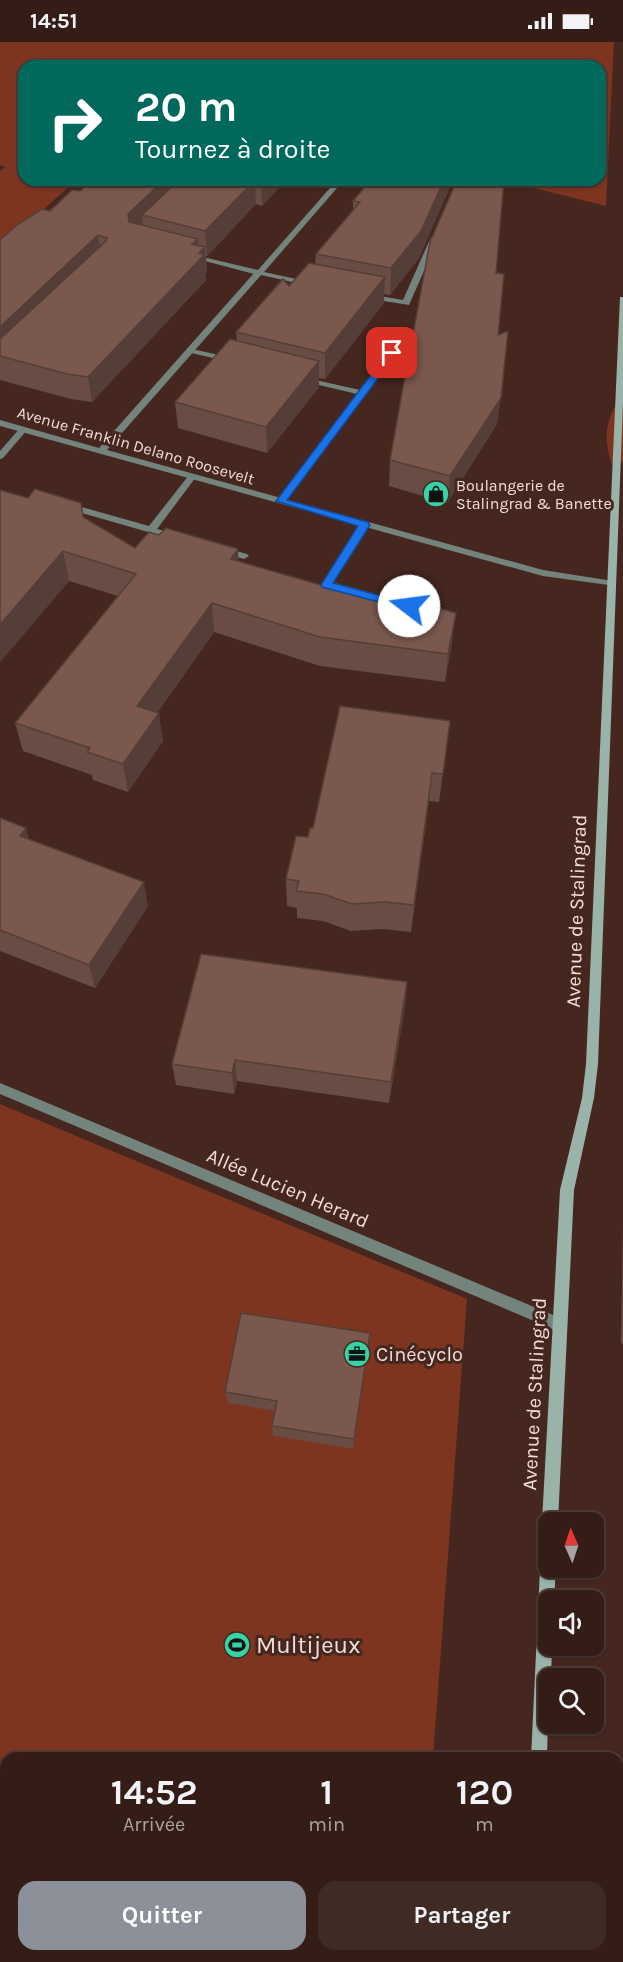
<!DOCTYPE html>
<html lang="fr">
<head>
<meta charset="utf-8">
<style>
	:root { --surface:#341d17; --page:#3f2a24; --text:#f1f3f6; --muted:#a9a2a1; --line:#4e3b36; --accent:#8c9099 }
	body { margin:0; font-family:Karla,sans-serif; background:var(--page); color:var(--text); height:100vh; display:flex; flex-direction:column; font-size:22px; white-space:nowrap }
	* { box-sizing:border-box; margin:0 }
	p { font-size:20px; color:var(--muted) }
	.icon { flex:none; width:33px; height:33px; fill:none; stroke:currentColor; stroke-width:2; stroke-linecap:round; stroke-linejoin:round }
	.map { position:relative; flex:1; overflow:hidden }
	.side { position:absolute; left:0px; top:1710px; width:624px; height:210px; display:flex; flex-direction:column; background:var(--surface); border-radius:18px 18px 0 0; box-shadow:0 2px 4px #0004,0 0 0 2px var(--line) }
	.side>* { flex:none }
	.top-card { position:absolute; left:18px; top:18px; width:588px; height:126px; border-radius:18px; box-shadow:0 2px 4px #0004,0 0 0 2px var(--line); background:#00695c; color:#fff; overflow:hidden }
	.needle { width:39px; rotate:357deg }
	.tools { position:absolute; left:538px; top:1470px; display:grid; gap:12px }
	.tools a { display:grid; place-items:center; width:66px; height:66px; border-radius:12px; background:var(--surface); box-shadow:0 2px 4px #0004,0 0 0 2px var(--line); font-size:30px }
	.pin { position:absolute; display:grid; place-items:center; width:51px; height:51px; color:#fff; margin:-26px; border-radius:12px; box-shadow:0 3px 9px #0006 }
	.me { position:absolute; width:66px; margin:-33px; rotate:285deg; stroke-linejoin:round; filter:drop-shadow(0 0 4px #0008) }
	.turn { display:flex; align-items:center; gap:21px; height:126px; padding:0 18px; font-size:27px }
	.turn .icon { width:78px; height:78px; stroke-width:2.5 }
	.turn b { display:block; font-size:42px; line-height:51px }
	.eta { display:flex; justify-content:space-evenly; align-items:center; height:102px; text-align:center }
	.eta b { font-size:36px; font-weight:700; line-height:42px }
	.cta { display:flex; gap:12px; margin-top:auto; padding:12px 18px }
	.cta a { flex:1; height:69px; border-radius:18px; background:var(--accent); color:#fff; font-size:24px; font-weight:700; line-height:69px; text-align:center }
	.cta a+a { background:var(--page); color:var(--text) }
	.status { display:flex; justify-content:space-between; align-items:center; height:42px; padding:0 30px; background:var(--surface); direction:ltr }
	.status svg { height:16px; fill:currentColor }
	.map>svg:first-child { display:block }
	.green { fill:#7e3520 }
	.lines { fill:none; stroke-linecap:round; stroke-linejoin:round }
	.lane { fill:#73847d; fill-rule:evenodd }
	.street { fill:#73847d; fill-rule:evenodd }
	.secondary { fill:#99b3a8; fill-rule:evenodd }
	.wall { fill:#694c43 }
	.shaded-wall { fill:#553e37 }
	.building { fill:#7a584e; stroke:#553e37; stroke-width:1.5 }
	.route { fill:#1a73e8; stroke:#114b97; stroke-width:1.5 }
	.labels { text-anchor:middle; stroke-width:6; stroke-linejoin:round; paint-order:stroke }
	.far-street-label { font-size:16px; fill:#f1ddd7; stroke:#45271f }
	.far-poi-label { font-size:16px; fill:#f1ddd7; stroke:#45271f; text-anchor:start }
	.street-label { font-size:20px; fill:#f1ddd7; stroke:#45271f }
	.poi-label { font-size:20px; fill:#f1ddd7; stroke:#45271f; text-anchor:start }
	.near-poi-label { font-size:24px; fill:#f1ddd7; stroke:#45271f; text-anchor:start }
</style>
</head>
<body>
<div class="status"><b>14:51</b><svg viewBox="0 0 49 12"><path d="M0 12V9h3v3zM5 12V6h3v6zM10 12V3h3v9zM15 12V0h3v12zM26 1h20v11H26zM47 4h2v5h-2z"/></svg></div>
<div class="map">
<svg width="623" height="1920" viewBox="0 0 623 1920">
	<rect width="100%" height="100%" fill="#45271f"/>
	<!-- green -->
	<g class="green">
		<polygon points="0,0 614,0 606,164 502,138 600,138 600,24 24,24 24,138 76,138 0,207 0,129 5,125 0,123"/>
		<path d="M615 364 623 366V418L620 423H612C605 401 604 385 615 364Z"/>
		<polygon points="0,1062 467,1257 433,1716 6,1716 6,1876 0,1876"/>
		<polygon points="618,1744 623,1746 623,1920 606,1920 606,1914 618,1914"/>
	</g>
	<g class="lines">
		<!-- lane -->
		<g class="lane">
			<polygon points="337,138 344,138 264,230 310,240 310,244 261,233 258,234 254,232 186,214 190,212 258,228"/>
			<polygon points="431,195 438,197 409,263 365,256 365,252 368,252 403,258"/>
			<polygon points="187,306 233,316 234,318 230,320 187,310"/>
			<polygon points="389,309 396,311 284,461 278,461 278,457 357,352 302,339 302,335 360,348"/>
			<polygon points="21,385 28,387 3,416 0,417 0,409"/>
			<polygon points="192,432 196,435 157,487 179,493 179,497 176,498 68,467 67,465 71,462 149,484 189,433"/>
			<polygon points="364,479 369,482 332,540 396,558 396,562 393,563 323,544 321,542 361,480"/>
			<polygon points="222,505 247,512 249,514 244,517 219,510 217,508"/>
		</g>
		<!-- street -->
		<g class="street">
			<polygon points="255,230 262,232 107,408 543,528 613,539 616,540 616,544 543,534 0,384 0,378 99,406"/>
			<polygon points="0,1041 565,1278 567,1283 565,1288 560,1290 555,1288 0,1052"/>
		</g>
		<!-- secondary -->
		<g class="secondary">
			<polygon points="620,255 623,255 623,360 598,1022 594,1056 574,1148 558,1480 549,1480 549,1487 545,1485 542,1480 560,1148 582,1056 586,1022"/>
			<polygon points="549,1498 549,1526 556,1526 554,1558 549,1558 549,1604 552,1604 551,1636 549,1636 547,1716 531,1716 541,1506 544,1501"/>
			<rect x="542" y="1914" width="18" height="6"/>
		</g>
	</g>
	<!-- wall -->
	<g class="wall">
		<polygon points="92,138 286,138 262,164 256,162 207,214 206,214 207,230 205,232 206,238 92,360 71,357 0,338 0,198 80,149"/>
		<polygon points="362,138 455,138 450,145 419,216 390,253 384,252 384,261 325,337 319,336 319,345 267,411 178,386 175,360 237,299 236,290 315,222 316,212 353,169 353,159 362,149"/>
		<polygon points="496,231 498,293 497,382 447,461 389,444 390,418 407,331 408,319"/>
		<polygon points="83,475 135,506 159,493 238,507 238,519 452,600 445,640 320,624 214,590 157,671 163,699 128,750 93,738 92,733 23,709 15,681 118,554 69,539 0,620"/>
		<polygon points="450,679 439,760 429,759 411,890 382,887 351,889 323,879 297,876 297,866 287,864 286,837 313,786"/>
		<polygon points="0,776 30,797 148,864 95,946 0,909"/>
		<polygon points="407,940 405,963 389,1061 237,1039 234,1052 176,1043 172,1022"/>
		<polygon points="623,1183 623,1302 621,1301"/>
		<polygon points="368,1303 353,1407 273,1394 272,1384 275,1369 228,1361 225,1350"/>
	</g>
	<!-- shaded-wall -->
	<g class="shaded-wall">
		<polygon points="164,138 192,138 142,173 143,184 130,196 128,172"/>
		<polygon points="255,138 256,162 207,214 205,189"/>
		<polygon points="263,138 286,138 262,164 261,139"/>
		<polygon points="444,138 455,138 455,142 450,145 419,216 390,253 391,226"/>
		<polygon points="98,193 102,218 0,314 0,285"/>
		<polygon points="198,197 199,218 199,211 205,205 207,230 205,232 206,238 92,360 88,335 192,202"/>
		<polygon points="385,235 384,261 325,337 325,311"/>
		<polygon points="319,319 319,345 267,411 266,385"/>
		<polygon points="501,356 497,382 447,461 450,434"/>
		<polygon points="238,507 239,536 231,517"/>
		<polygon points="63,509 69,539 0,620 0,583"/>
		<polygon points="212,561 214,590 141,693 137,664"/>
		<polygon points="456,571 452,600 445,640 448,612"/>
		<polygon points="159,671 163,699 128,750 123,722"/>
		<polygon points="432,731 429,759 411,890 414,863"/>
		<polygon points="26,786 33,811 20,794"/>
		<polygon points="144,840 148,864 95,946 89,923"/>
		<polygon points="407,940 405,963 389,1061 391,1040"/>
		<polygon points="235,1018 237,1039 234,1052 232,1031"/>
	</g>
	<!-- building -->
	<g class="building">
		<polygon points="92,138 164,138 128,172 129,180 198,197 192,202 205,205 199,211 204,213 88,335 67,332 0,314 0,297 106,199 107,196 98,193 0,285 0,198 17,183 42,167 50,169 72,148 80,149"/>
		<polygon points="179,138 263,138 261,139 255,138 205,189 142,173"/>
		<polygon points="371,138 444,138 421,189 391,226 316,212 360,160 353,159"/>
		<polygon points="457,138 504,138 496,231 504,232 498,293 508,289 501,356 450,434 390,418 405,334 415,320 408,319 430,200"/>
		<polygon points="309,221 385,235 325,311 236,290 283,237 289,244"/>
		<polygon points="230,297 319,319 266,385 175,360"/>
		<polygon points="35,447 81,461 83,475 135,506 149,490 159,493 166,486 238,507 231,517 376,559 382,550 456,571 448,612 320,595 212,561 137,664 159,671 123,722 87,710 90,706 15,681 136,532 63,509 0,583 0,448 28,456"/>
		<polygon points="340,664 450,679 443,732 432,731 414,863 385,860 352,862 323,852 296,849 299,839 286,837 296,794 308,795 310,786 313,786"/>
		<polygon points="0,776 26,786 20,794 144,840 89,923 0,888"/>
		<polygon points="201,912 407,940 391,1040 235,1018 232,1031 172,1022"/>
		<polygon points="241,1271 370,1291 354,1397 272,1384 277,1359 225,1350"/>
	</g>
	<!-- route -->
	<polygon class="route" points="389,309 397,311 287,458 368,480 370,483 333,541 412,562 412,567 409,568 322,545 321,543 358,484 276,459"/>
	<!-- icons -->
	<defs>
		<symbol id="shop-disc" viewBox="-11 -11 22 22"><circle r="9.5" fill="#34d4a7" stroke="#45271f"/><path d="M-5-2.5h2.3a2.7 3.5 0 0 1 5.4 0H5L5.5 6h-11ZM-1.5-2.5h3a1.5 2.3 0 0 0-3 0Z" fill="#111"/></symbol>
		<symbol id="office-disc" viewBox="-11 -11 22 22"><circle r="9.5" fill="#34d4a7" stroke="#45271f"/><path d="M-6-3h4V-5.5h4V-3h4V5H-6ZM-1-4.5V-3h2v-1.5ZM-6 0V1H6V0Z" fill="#111"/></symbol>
		<symbol id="stadium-disc" viewBox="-11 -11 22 22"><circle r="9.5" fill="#34d4a7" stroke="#45271f"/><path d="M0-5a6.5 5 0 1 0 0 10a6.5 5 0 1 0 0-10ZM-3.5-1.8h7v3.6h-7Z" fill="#111"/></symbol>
	</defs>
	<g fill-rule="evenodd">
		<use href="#shop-disc" x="421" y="437" width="30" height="30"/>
		<use href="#office-disc" x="342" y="1297" width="30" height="30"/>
		<use href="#stadium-disc" x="222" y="1588" width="30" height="30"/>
	</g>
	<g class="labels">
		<!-- far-street labels -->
		<g class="far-street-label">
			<text transform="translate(136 403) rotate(16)" y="6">Avenue Franklin Delano Roosevelt</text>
		</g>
		<!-- far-poi labels -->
		<g class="far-poi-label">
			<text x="456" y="449">Boulangerie de<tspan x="456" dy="18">Stalingrad &amp; Banette</tspan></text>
		</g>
		<!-- street labels -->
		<g class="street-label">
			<text transform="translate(576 869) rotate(-88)" y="7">Avenue de Stalingrad</text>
			<text transform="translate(288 1146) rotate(23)" y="7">Allée Lucien Herard</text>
			<text transform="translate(534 1352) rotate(-87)" y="7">Avenue de Stalingrad</text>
		</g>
		<!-- poi labels -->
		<g class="poi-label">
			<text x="376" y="1319">Cinécyclo</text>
		</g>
		<!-- near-poi labels -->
		<g class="near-poi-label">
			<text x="256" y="1611">Multijeux</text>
		</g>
	</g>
</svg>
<div class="tools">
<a><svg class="needle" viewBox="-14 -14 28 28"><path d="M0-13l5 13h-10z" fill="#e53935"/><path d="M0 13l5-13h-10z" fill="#a9a2a1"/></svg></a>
<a><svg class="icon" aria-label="sound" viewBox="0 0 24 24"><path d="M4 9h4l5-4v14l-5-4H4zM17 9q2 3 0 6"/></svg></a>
<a><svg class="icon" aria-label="search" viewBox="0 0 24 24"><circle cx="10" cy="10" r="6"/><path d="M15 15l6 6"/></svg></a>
</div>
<div class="pin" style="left:392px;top:311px;background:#d93025"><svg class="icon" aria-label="arrive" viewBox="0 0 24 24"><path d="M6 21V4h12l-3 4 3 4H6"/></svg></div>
<svg class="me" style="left:409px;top:564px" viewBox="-20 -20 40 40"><circle r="19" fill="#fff"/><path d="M0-13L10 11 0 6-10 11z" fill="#1a73e8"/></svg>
<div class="top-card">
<div class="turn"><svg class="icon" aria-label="right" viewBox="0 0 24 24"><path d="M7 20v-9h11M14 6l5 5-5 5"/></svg><div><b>20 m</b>Tournez à droite</div></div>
</div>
<section class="side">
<div class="eta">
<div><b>14:52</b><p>Arrivée</p></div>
<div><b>1</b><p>min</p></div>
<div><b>120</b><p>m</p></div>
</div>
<div class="cta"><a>Quitter</a><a>Partager</a></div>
</section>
</div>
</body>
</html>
